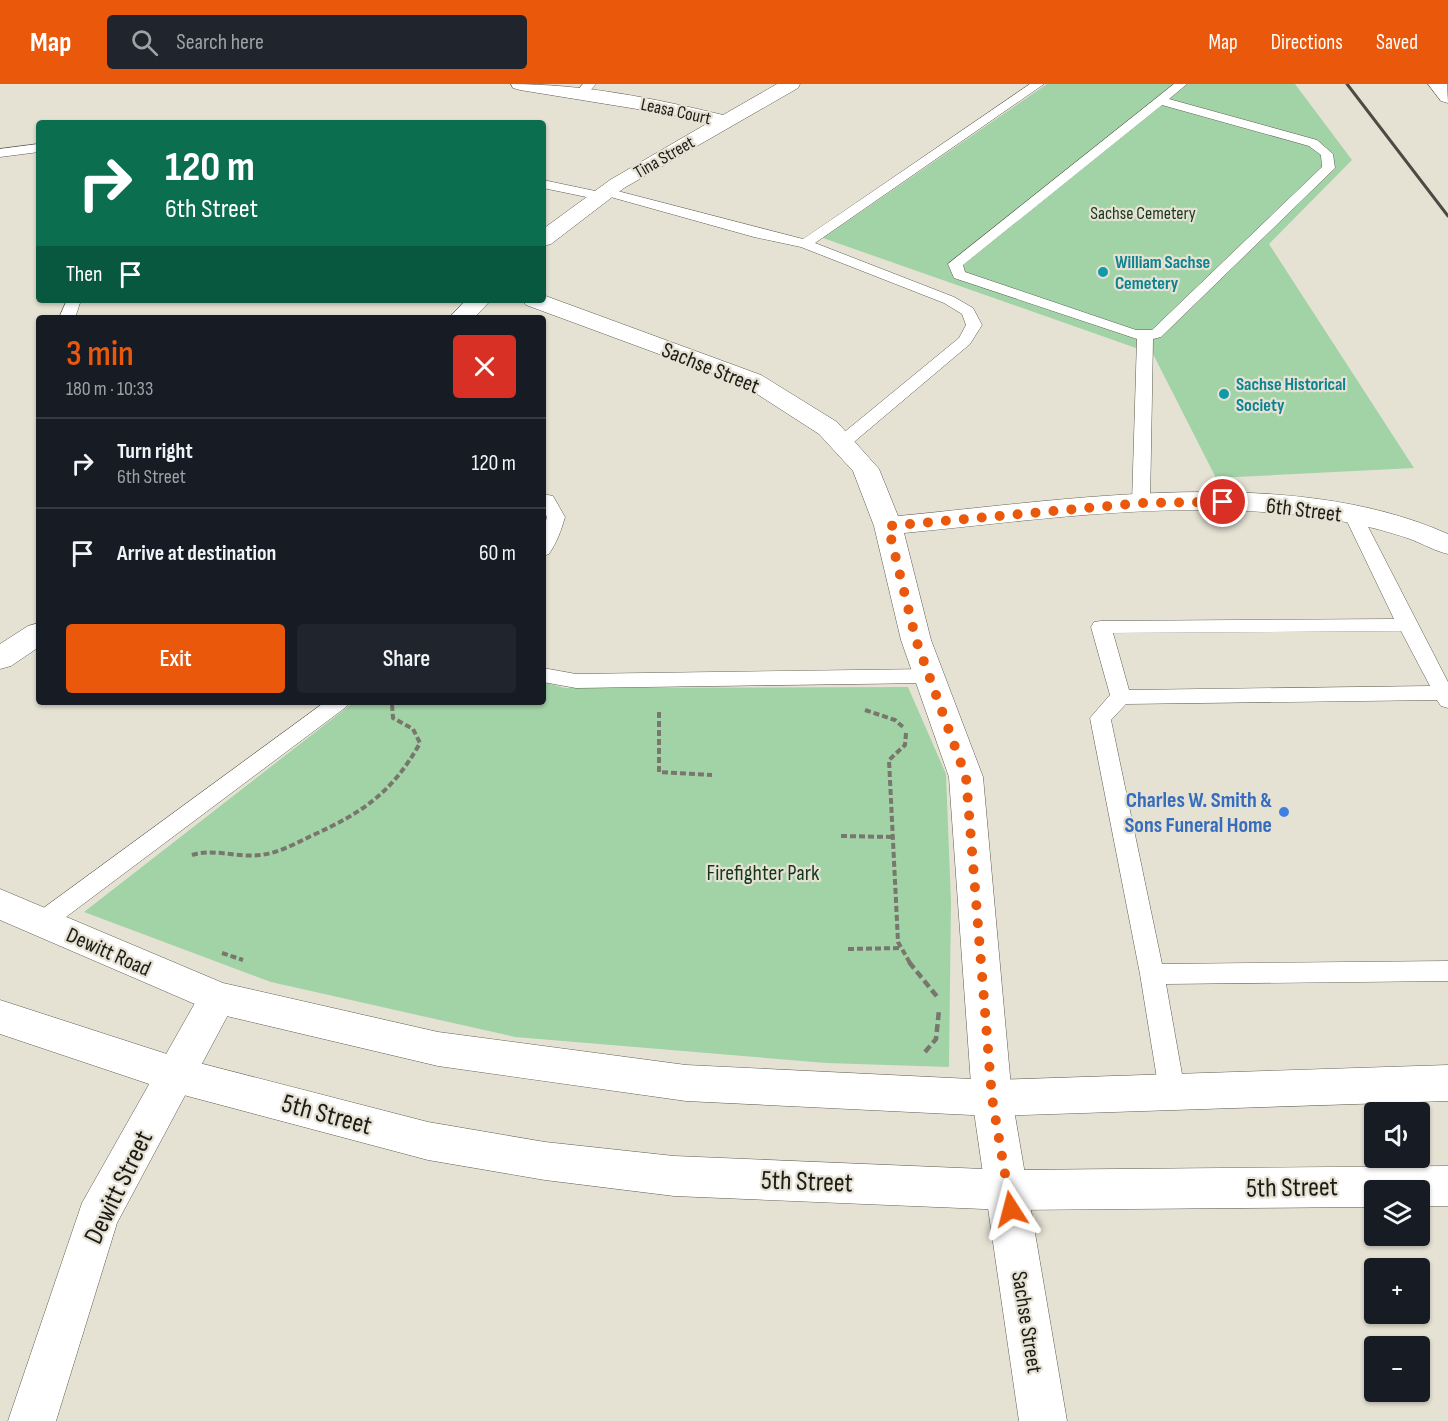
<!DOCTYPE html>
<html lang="en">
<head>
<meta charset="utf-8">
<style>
	:root { --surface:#171b24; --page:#20242c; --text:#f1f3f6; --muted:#9ea1a6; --line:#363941; --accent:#ea580c }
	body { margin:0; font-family:"Sofia Sans Condensed",sans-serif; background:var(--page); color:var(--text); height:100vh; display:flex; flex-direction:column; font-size:22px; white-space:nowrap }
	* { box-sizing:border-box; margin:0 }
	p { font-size:20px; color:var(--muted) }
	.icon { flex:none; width:33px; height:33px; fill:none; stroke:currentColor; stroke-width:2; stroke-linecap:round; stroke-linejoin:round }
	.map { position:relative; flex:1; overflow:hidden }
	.details { position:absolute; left:36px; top:231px; width:510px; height:390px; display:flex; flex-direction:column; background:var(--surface); border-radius:6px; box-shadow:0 2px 4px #0004 }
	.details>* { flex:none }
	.banner { position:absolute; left:36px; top:36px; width:510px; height:183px; border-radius:6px; box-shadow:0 2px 4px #0004; background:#0b6e4f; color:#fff; overflow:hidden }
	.tools { position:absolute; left:1364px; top:1018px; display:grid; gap:12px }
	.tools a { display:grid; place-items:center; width:66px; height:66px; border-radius:6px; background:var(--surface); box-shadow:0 2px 4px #0004; font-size:30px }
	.pin { position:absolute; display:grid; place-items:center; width:51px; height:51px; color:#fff; margin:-26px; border:3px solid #fff; border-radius:50%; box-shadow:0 2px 6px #0007 }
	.me { position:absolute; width:66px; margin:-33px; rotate:351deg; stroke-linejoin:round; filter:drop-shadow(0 0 4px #0008) }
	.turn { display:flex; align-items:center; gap:21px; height:126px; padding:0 30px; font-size:27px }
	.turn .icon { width:78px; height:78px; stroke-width:2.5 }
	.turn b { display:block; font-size:42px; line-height:51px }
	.then { display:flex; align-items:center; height:57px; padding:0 30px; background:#0003; gap:12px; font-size:22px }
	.round { display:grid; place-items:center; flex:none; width:63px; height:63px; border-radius:6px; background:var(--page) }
	.head { display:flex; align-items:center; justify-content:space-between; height:102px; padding:0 30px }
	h1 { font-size:36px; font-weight:600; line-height:45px; color:var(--accent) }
	.primary-button { display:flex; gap:12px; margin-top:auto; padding:12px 30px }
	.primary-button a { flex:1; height:69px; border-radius:6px; background:var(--accent); color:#fff; font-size:24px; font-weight:600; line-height:69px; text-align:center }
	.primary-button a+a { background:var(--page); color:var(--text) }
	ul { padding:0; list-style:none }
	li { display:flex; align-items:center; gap:18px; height:90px; padding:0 30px; border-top:2px solid var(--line) }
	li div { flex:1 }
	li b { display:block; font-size:22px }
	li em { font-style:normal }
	header { display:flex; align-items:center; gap:36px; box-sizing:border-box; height:84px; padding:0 30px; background:var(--accent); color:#fff }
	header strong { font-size:28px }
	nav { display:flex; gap:33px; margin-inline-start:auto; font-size:21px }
	.search { width:420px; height:54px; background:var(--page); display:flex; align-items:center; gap:15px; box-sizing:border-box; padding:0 21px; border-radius:6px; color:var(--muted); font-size:22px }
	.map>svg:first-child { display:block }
	.green { fill:#a2d3a7 }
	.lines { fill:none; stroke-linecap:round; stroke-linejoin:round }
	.lane-casing { stroke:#5f5c50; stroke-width:1 }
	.street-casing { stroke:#5f5c50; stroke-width:1 }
	.secondary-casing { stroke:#5f5c50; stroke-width:1 }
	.primary-casing { stroke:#5f5c50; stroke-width:1 }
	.path-far1 { stroke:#78766d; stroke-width:4; stroke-dasharray:6 3; stroke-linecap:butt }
	.path { stroke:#78766d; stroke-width:4.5; stroke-dasharray:8 4; stroke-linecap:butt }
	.lane { fill:#fff; fill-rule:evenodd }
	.street { fill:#fff; fill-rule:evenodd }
	.secondary { fill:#fff; fill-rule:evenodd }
	.primary { fill:#fff; fill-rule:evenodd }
	.rail { stroke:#4c4a43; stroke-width:3 }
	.route { stroke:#ea580c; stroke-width:10; stroke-dasharray:0 18 }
	.culture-dot { fill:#0f9aa8; stroke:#e5e2d4; stroke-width:2 }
	.shop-dot { fill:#3f7fe0; stroke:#e5e2d4; stroke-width:2 }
	.labels { text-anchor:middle; stroke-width:4.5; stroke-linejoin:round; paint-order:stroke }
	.far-street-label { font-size:18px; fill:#1c1b16; stroke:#e5e2d4 }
	.far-park-label { font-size:18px; fill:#16371c; stroke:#e5e2d4 }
	.far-culture-label { font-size:18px; font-weight:bold; fill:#0d838f; stroke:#e5e2d4; text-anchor:start }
	.street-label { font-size:22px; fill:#1c1b16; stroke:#e5e2d4 }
	.shop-label { font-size:22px; font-weight:bold; fill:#366cbe; stroke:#e5e2d4; text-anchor:end }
	.park-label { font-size:22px; fill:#16371c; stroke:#e5e2d4 }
	.near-street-label { font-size:27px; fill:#1c1b16; stroke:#e5e2d4 }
</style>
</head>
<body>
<header>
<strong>Map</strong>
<div class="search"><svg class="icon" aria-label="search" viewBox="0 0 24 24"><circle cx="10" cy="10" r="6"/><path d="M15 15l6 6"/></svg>Search here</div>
<nav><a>Map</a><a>Directions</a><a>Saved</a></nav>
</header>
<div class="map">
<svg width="1448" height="1337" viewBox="0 0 1448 1337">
	<rect width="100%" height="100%" fill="#e5e2d4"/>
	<!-- green -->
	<g class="green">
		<polygon points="1047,0 1295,0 1352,76 1269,160 1414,384 1216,394 1153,270 823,154"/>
		<polygon points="543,598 565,604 908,603 946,690 951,818 949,983 826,979 515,953 271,898 84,828 354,618 543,618"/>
	</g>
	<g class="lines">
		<defs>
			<g id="lane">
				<polygon points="583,0 596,0 585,12 577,12 575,9"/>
				<polygon points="1030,0 1044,0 815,159 954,213 973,224 982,241 970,260 848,363 842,364 834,359 836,355 959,254 966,241 962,230 944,219 801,163 754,153 607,112 601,116 543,104 543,96 600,108 606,104 803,155"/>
				<path d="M1174 0H1187L1169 15 1317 56 1333 70 1335 84 1161 253 1153 255 1150 419 1147 423H1135L1132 419 1137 255 954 194 948 180ZM1162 21 1309 62 1321 71 1322 83 1152 246H1136L965 188 963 181Z"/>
				<polygon points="39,60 39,68 0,73 0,65"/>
				<polygon points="67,216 81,216 75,234 59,234"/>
				<path d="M543 410 553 412 565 433C561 447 557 458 549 470L543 472V447L547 433 543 425Z"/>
				<path d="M1353 426 1359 427 1362 431 1448 598V624L1441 622 1437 616 1126 620 1111 636 1162 880 1448 877V897L1166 900 1185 1007 1181 1015 1172 1018 1163 1015 1159 1007 1140 890 1090 634 1110 611 1091 543 1094 538 1101 537 1394 535 1344 431 1347 427ZM1401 547 1430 602 1129 606 1113 549Z"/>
				<polygon points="543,584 576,590 929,585 936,587 939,592 936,597 929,599 576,604 543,598"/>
				<polygon points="325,618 349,618 346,623 50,845 42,847 34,845 30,838 34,831"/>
			</g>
			<g id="street">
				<path d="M511 0C582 0 653 14 723 31L777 0H800L798 4 624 104 551 160 543 162V145L610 96 708 39 674 31 520 6 513 4Z"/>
				<path d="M543 211 761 291 837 338 879 385 898 432C1068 416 1288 379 1448 450V470C1435 467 1423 460 1410 455 1387 447 1363 441 1340 437 1195 412 1048 435 904 449L931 556 983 693 1012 1014 1067 1337H1019L972 1014 949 693 901 556 874 442 853 387 819 350 743 301 526 221 522 216H543Z"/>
				<polygon points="466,216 491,216 474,234 449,234"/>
				<polygon points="39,539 39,563 11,582 0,585 0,560 28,542"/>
				<polygon points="218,898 232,903 237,914 117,1139 56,1337 8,1337 82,1119 204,903"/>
			</g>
			<g id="secondary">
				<polygon points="0,805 223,899 438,948 686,981 992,996 1448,981 1448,1017 992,1032 686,1017 438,982 218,930 0,836"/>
				<polygon points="0,916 176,973 428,1038 545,1058 674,1072 1008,1086 1448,1082 1448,1122 1419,1122 1419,1107 1374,1107 1374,1123 1008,1126 674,1112 545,1096 428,1076 176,1009 0,950"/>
			</g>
			<polygon id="primary" points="1428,0 1447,0 1448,19 1441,17"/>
		</defs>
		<!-- lane casing -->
		<use href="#lane" class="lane-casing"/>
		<!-- street casing -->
		<use href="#street" class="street-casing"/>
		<!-- secondary casing -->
		<use href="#secondary" class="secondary-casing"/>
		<!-- primary casing -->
		<use href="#primary" class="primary-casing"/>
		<!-- path-far1 -->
		<g class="path-far1">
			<polyline points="865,626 895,636 903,643"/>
			<polyline points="659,628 659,688 712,691"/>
			<polyline points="906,649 905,661 889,676 898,858 910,879"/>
			<polyline points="841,752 893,753"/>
			<path d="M192 771C213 764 238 774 260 771 278 769 295 760 311 752 362 729 392 709 420 659L413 645 393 634 392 620 394 618"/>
			<polyline points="848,865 902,864"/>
			<polyline points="222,869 243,876"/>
		</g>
		<!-- path -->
		<g class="path">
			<polyline points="909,878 939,915"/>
			<polyline points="925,968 936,955 939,926"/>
		</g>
		<!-- lane -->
		<use href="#lane" class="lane"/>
		<!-- street -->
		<use href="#street" class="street"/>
		<!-- secondary -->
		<use href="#secondary" class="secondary"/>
		<!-- primary -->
		<use href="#primary" class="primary"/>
		<!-- rail -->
		<polyline class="rail" points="1347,0 1448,132"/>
	</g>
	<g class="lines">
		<!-- route -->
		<polyline class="route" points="1011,1125 992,1014 966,693 916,556 888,442 1142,419 1223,418"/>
	</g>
	<!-- markers -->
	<g class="culture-dot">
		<circle cx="1103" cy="188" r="6"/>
		<circle cx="1224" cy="310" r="6"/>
	</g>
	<circle class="shop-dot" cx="1284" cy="728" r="6"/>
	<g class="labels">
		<!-- far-street labels -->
		<g class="far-street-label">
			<text transform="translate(676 27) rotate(12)" y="6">Leasa Court</text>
			<text transform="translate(664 73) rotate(-30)" y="6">Tina Street</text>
		</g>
		<!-- far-park labels -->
		<g class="far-park-label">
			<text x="1143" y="135">Sachse Cemetery</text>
		</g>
		<!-- far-culture labels -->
		<g class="far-culture-label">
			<text x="1115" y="184">William Sachse<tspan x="1115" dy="21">Cemetery</tspan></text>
			<text x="1236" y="306">Sachse Historical<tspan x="1236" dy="21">Society</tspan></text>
		</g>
		<!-- street labels -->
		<g class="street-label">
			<text transform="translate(711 283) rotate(22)" y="8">Sachse Street</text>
			<text transform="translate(1304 425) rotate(7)" y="8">6th Street</text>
			<text transform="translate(109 867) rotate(24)" y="8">Dewitt Road</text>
			<text transform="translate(1028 1238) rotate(81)" y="8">Sachse Street</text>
		</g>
		<!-- shop labels -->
		<g class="shop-label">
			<text x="1272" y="723">Charles W. Smith &amp;<tspan x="1272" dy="25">Sons Funeral Home</tspan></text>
		</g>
		<!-- park labels -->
		<g class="park-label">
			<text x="763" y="796">Firefighter Park</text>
		</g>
		<!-- near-street labels -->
		<g class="near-street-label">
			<text transform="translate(327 1030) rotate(15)" y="9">5th Street</text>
			<text transform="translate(807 1097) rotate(2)" y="9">5th Street</text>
			<text transform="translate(118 1103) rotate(-64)" y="9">Dewitt Street</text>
			<text transform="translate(1292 1103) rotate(-1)" y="9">5th Street</text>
		</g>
	</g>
</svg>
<div class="tools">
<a><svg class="icon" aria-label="sound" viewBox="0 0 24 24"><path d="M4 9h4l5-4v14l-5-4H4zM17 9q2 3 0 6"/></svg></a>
<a><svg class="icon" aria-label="layers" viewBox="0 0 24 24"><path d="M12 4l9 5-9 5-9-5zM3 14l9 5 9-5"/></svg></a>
<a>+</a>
<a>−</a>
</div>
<div class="pin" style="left:1223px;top:418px;background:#d93025"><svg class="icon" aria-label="arrive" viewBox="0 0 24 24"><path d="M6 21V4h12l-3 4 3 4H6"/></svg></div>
<svg class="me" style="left:1011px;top:1125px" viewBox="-20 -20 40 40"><path d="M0-17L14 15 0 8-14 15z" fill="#ea580c" stroke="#fff" stroke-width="4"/></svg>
<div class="banner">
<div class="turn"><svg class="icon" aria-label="right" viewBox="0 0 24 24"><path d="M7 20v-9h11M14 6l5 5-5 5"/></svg><div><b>120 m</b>6th Street</div></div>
<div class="then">Then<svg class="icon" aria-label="arrive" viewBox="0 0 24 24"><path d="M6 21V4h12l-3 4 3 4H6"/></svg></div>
</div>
<section class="details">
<div class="head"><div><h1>3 min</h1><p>180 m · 10:33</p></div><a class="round" style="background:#d93025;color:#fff"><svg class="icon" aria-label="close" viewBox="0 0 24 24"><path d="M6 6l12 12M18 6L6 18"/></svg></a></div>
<ul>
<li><svg class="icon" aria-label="right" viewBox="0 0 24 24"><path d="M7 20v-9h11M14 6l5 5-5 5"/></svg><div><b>Turn right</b><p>6th Street</p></div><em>120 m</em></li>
<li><svg class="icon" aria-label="arrive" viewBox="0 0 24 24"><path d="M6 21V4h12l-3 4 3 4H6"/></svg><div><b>Arrive at destination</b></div><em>60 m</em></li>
</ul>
<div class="primary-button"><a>Exit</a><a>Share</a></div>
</section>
</div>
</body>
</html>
